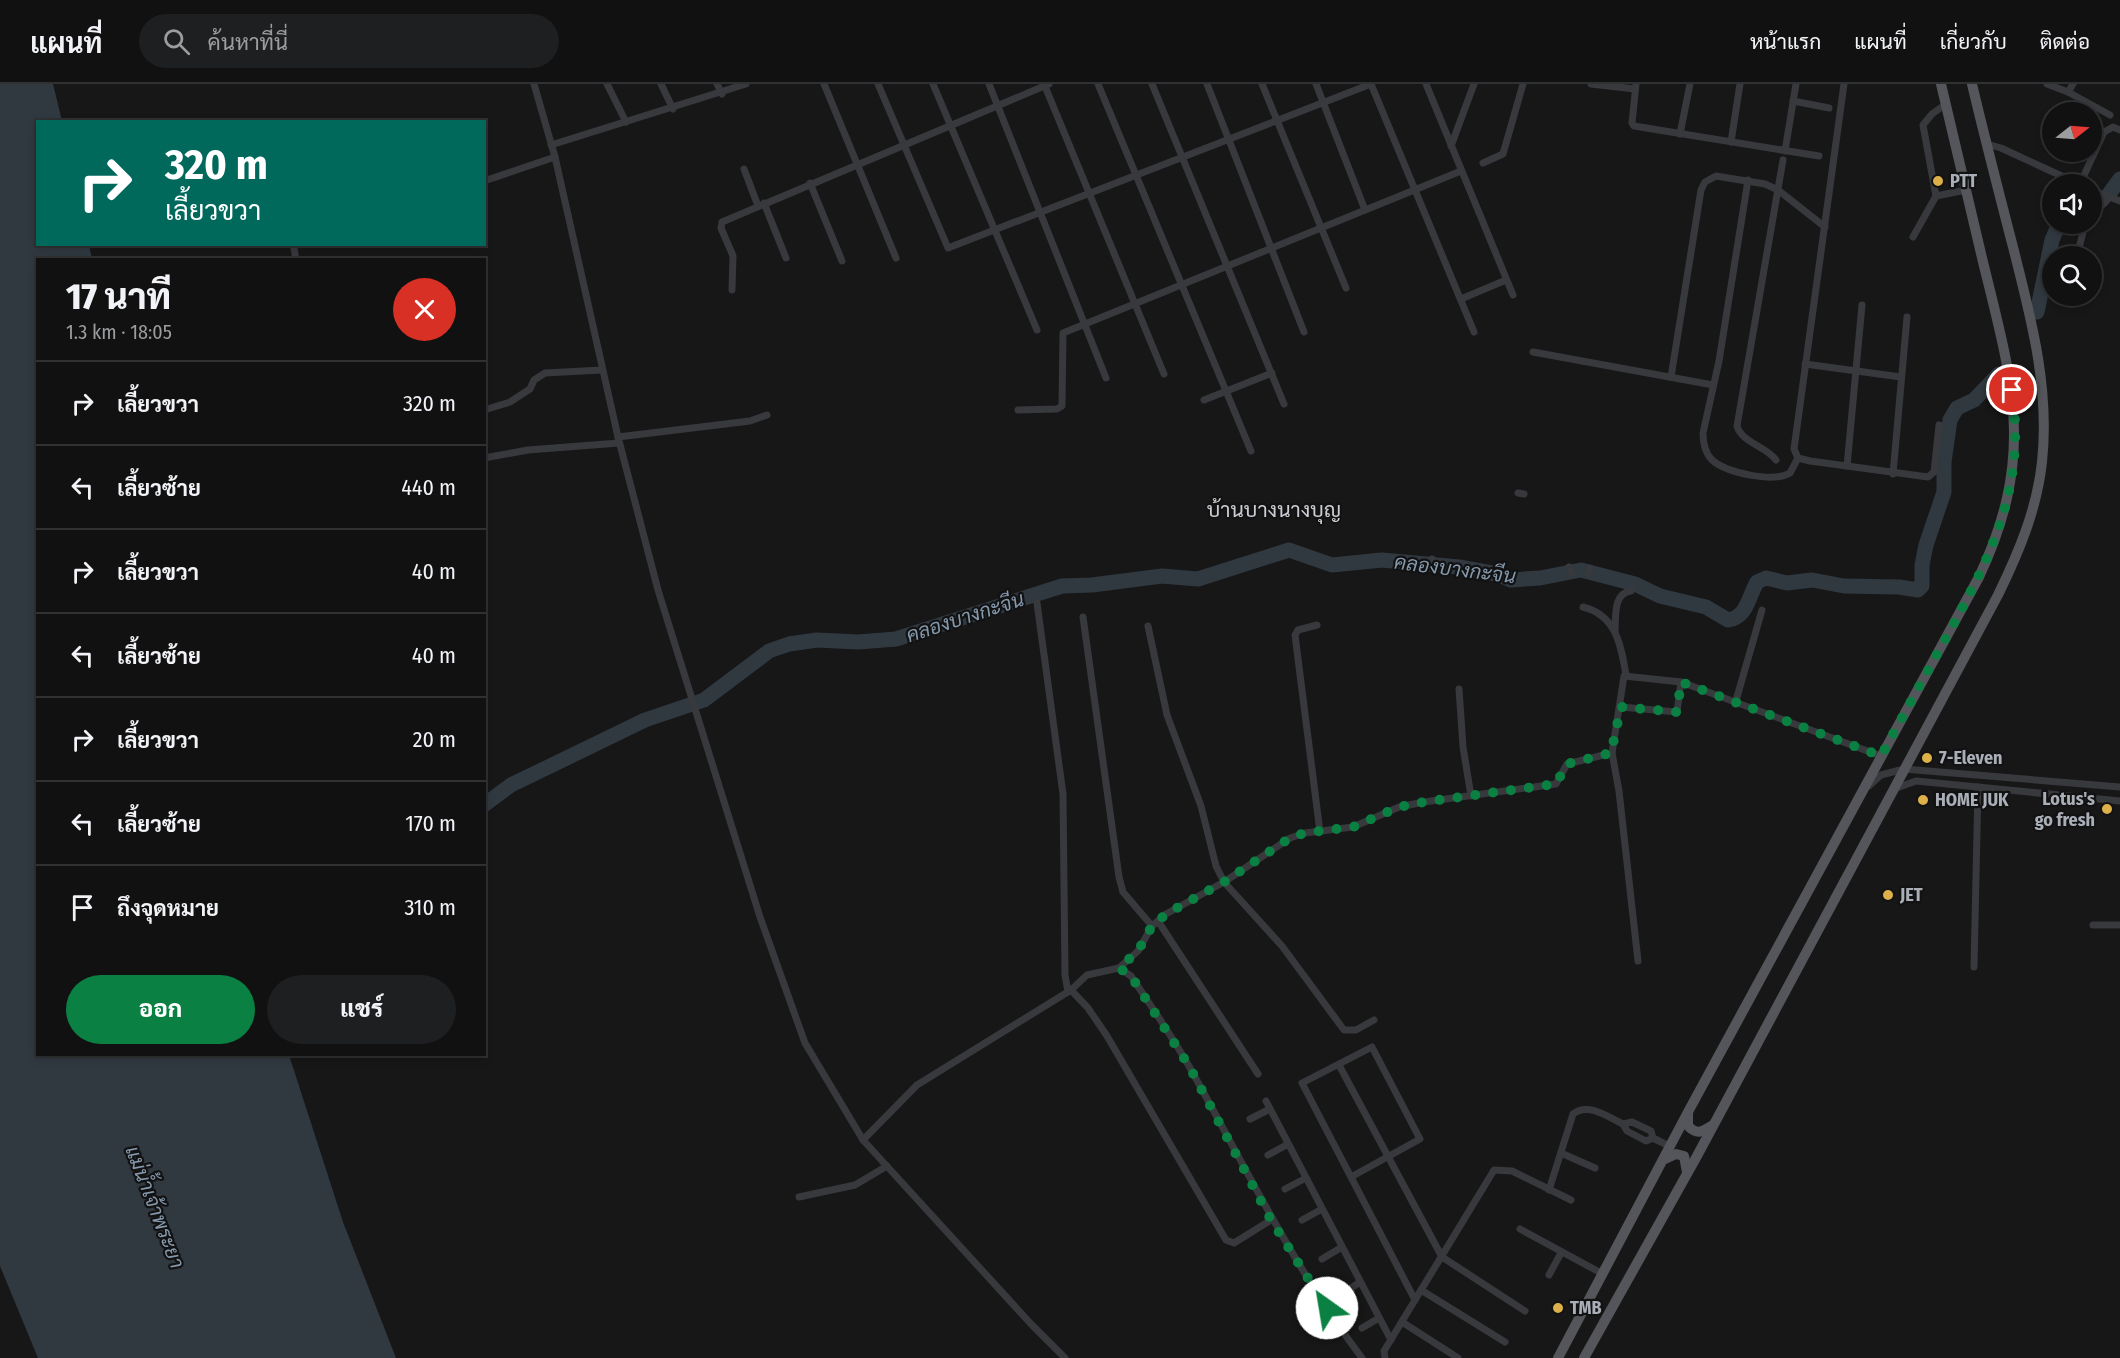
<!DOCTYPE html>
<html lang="th">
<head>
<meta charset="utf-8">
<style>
	:root { --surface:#111112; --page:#1e1f20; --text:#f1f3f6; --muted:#9c9d9f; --line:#303132; --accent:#0b8043 }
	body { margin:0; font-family:"Fira Sans Condensed",Sarabun,sans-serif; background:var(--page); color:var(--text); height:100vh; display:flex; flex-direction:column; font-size:22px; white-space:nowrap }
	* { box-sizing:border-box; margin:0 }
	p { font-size:20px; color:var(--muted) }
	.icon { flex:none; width:33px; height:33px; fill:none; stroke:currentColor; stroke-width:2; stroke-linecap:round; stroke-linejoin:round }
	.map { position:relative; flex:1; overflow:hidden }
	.drawer { position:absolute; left:36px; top:174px; width:450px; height:798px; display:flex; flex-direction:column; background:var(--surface); border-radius:0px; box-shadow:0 3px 9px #0003,0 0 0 2px var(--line) }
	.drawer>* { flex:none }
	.banner { position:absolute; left:36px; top:36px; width:450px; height:126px; border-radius:0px; box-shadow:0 3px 9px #0003,0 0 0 2px var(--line); background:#00695c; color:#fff; overflow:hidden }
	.needle { width:39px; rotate:73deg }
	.controls { position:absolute; left:2042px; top:18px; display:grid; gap:12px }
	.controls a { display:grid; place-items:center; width:60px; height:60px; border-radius:50%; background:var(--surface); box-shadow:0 3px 9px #0003,0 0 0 2px var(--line); font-size:30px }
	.pin { position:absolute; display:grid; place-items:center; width:51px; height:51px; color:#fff; margin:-26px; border:3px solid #fff; border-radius:50%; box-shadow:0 2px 6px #0007 }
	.me { position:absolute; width:66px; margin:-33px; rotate:328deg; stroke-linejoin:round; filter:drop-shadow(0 0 4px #0008) }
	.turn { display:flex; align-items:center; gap:21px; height:126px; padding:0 30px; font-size:27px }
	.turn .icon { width:78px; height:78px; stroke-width:2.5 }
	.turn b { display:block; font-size:42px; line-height:51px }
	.round { display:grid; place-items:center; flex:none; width:63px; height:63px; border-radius:32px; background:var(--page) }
	.head { display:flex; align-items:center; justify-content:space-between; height:102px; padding:0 30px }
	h1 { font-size:36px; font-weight:800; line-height:45px }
	.action { display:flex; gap:12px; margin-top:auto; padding:12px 30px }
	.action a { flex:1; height:69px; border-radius:36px; background:var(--accent); color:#fff; font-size:24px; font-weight:800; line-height:69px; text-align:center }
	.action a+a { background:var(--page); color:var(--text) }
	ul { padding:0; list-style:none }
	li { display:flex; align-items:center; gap:18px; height:84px; padding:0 30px; border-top:2px solid var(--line) }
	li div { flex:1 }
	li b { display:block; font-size:22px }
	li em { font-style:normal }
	header { display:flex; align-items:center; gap:36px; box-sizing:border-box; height:84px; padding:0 30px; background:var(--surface); border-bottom:2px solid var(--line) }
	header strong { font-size:28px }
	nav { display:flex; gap:33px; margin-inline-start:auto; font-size:21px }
	.search { width:420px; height:54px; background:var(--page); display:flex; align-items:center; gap:15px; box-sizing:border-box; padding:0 21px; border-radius:33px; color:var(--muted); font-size:22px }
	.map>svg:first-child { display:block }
	.water { fill:#313940 }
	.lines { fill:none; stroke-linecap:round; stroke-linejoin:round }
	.river { stroke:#313940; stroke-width:15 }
	.street { stroke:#38393d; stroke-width:7 }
	.primary { stroke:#54565b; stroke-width:10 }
	.route { stroke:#0b8043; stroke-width:10; stroke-dasharray:0 18 }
	.poi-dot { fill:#ddb04a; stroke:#121213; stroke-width:2 }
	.labels { text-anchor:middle; stroke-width:4.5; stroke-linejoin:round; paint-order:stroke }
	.poi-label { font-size:18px; font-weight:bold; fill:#aaaeb7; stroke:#121213; text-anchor:start }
	.water-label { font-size:20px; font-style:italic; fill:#8599ad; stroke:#121213 }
	.quarter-label { font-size:21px; fill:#cbcdd3; stroke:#121213 }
</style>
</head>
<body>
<header>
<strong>แผนที่</strong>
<div class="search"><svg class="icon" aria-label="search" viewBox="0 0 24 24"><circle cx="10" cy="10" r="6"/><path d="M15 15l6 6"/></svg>ค้นหาที่นี่</div>
<nav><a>หน้าแรก</a><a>แผนที่</a><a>เกี่ยวกับ</a><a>ติดต่อ</a></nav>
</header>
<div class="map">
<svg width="2120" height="1274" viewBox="0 0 2120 1274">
	<rect width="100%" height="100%" fill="#171718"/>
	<!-- water -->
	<polygon class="water" points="0,0 53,0 62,37 38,38 38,160 89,161 92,175 38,176 38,970 289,971 343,1138 396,1274 38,1274 0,1182"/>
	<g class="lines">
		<!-- river -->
		<g class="river">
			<polyline points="2109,110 2120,95"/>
			<polyline points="2091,122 2102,116"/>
			<polyline points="2037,228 2052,156 2059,140"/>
			<path d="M484 721 511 701 645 636 704 616 769 567 789 560 817 556 858 558 896 555 1062 502 1092 501 1162 492 1198 495 1289 466 1332 481 1382 476 1459 483 1497 490 1511 496 1540 494 1581 486 1635 500 1660 512 1706 523 1728 536C1747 533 1748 514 1757 498L1766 494 1787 499 1812 496 1844 502 1899 503 1918 506 1922 502V481L1926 461 1944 408V378L1950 336 1957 324 1974 316 1999 290"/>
		</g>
		<!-- street -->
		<g class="street">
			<polyline points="534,0 555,73 618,353 658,506 760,833 805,959 863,1056 1031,1240 1065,1274"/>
			<polyline points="607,0 626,38"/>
			<polyline points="661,0 673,25"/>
			<polyline points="717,0 722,10"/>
			<polyline points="824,0 896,174"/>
			<polyline points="878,0 948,164 1371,0"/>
			<polyline points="933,0 1037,246"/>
			<polyline points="989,0 1106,294"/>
			<polyline points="1044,0 1164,290"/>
			<polyline points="1098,0 1251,367"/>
			<polyline points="1152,0 1284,320"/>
			<polyline points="1207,0 1304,248"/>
			<polyline points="1262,0 1346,204"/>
			<polyline points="1316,0 1365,126"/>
			<polyline points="1371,0 1474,248"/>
			<polyline points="1426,0 1513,211"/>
			<polyline points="1591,0 1635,5"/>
			<polyline points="1636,0 1632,39 1634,42 1819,72"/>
			<polyline points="1844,0 1794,365 1798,374 1810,377 1928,393 1934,388 1939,341"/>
			<polyline points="2047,0 2068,8 2073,0"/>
			<polyline points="2068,8 2110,31"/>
			<polyline points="1793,17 1829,24"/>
			<polyline points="1946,20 1932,30 1923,41 1936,112 1966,106"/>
			<polyline points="1680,50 1690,0"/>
			<polyline points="1731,58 1740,0"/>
			<polyline points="1987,60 2001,64 2079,100"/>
			<polyline points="551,61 746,0"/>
			<polyline points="1451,62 1474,0"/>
			<polyline points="1785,67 1796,0"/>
			<polyline points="1483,79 1503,70 1523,0"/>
			<polyline points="744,85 758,122"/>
			<path d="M1748 96 1719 277 1703 349C1703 358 1705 369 1712 376 1727 389 1773 399 1790 389L1798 374"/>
			<polyline points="484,97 555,73"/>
			<polyline points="810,99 842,177"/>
			<polyline points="2080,100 2104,48 2113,43 2120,46"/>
			<polyline points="2091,106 2120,117"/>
			<polyline points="764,119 786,174"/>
			<polyline points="2091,132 2108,115"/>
			<polyline points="1913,153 1936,112"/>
			<polyline points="295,160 294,164 296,176"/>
			<polyline points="2077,172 2085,140"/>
			<polyline points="732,206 733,172 721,144 722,138 1049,0"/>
			<polyline points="1461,215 1506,196"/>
			<polyline points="2068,218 2069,212"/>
			<polyline points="1533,268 1713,301"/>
			<polyline points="1805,280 1901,293"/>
			<polyline points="1671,293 1701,106 1705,98 1716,92 1765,100 1778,106 1825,143"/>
			<polyline points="1204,316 1272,289"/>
			<polyline points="484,326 510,318 530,305 534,296 545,289 602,286"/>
			<polyline points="1018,326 1057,325 1062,322 1063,249 1461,87"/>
			<polyline points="618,353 750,337 767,331"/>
			<polyline points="484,374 528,366 619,359"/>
			<path d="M1776 376C1766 362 1742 359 1737 342L1783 76"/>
			<polyline points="1847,382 1862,221"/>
			<polyline points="1893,390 1907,233"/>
			<polyline points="1518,409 1524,410"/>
			<polyline points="1431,482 1432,475"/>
			<polyline points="1569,483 1572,489"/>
			<polyline points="1588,490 1590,484"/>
			<polyline points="1037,519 1063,710 1065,891 1068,908"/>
			<path d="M1583 523C1616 531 1621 561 1626 591"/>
			<polyline points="1083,533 1119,793 1123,808 1152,842"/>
			<polyline points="1317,541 1298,546 1295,551 1320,748"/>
			<polyline points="1148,542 1167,631 1201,722 1216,782 1224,798 1282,862 1344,946 1356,946 1374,936"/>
			<path d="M1615 547C1616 533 1613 509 1631 507"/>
			<polyline points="1459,605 1463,663 1471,712"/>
			<polyline points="1735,620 1762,526"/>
			<polyline points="1621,623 1677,628 1681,598"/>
			<polyline points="1869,702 1881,691 1904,685 2120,703"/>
			<polyline points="1894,705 1916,697 2120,717"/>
			<polyline points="1158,837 1258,990"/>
			<polyline points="2093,841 2120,841"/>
			<polyline points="1638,877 1619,707 1612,669 1624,592 1681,598 1881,672"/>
			<polyline points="1974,883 1978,703"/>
			<path d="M1119 884 1131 892C1151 922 1172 952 1190 984 1245 1082 1294 1184 1362 1274"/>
			<polyline points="1071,906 1088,924 1107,952 1226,1156 1234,1159 1271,1136"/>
			<polyline points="1339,981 1442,1173 1525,1227"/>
			<polyline points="1266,1017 1391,1256"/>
			<polyline points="1250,1035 1270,1025"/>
			<polyline points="1653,1054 1646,1057 1627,1047 1623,1040 1632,1038 1651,1047 1653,1054 1671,1063"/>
			<polyline points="863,1056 917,1001 1071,906 1087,891 1119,884 1138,867 1152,842 1166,830 1224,798 1290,754 1305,749 1353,743 1399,723 1424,718 1556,700 1567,680 1612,669"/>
			<polyline points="1561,1069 1595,1084"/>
			<polyline points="1268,1071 1288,1060"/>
			<polyline points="1351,1093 1420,1055 1372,963 1302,999 1415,1216"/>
			<polyline points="1285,1105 1306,1094"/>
			<path d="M1549 1106 1573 1030C1588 1018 1608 1033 1623 1040"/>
			<polyline points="799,1113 855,1101 887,1082"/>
			<polyline points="1302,1136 1322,1125"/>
			<polyline points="1520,1145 1603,1190"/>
			<polyline points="1322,1175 1342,1163"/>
			<polyline points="1549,1191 1561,1169"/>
			<polyline points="1421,1206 1505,1258"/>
			<polyline points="1341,1211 1360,1198"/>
			<polyline points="1402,1238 1458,1274"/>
			<polyline points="1362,1244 1379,1234"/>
			<polyline points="1385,1274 1384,1267 1494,1086 1512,1087 1571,1116"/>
		</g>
		<!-- primary -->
		<g class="primary">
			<path d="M1688 1030V1042C1698 1052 1703 1047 1713 1041"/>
			<polyline points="1665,1075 1676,1070 1684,1072 1687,1088"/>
			<path d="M1558 1274 1688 1028 1979 493C2036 372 2013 300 1983 178 1969 119 1955 59 1941 0"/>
			<path d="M1584 1274 1697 1072 1998 511C2019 468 2037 425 2042 378 2050 304 2031 234 2013 163 1999 109 1985 55 1972 0"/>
		</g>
	</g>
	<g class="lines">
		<!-- route -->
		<path class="route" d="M1327 1224 1271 1136 1189 982 1131 892 1119 884 1138 867 1152 842 1166 830 1224 798 1290 754 1305 749 1353 743 1399 723 1424 718 1556 700 1567 680 1611 669 1621 623 1677 628 1681 598 1881 672C1903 632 1925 592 1947 552 1992 470 2026 403 2012 306"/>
	</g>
	<!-- markers -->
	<g class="poi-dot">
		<circle cx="1938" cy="97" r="6"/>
		<circle cx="1927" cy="674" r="6"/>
		<circle cx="1923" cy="716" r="6"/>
		<circle cx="2107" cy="725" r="6"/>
		<circle cx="1888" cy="811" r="6"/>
		<circle cx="1558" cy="1224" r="6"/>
	</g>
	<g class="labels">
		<!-- poi labels -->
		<g class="poi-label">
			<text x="1950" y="103">PTT</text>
			<text x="1939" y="680">7-Eleven</text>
			<text x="2095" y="721" text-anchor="end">Lotus's<tspan x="2095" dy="21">go fresh</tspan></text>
			<text x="1935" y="722">HOME JUK</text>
			<text x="1900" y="817">JET</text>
			<text x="1570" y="1230">TMB</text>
		</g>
		<!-- water labels -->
		<g class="water-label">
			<text transform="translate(1455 485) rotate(7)" y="7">คลองบางกะจีน</text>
			<text transform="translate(965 533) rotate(-18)" y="7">คลองบางกะจีน</text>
			<text transform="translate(155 1123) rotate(69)" y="7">แม่น้ำเจ้าพระยา</text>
		</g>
		<!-- quarter labels -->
		<g class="quarter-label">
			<text x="1274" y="433">บ้านบางนางบุญ</text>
		</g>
	</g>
</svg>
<div class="controls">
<a><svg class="needle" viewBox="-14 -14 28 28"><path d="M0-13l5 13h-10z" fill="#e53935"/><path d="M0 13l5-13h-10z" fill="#9c9d9f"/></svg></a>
<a><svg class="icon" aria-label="sound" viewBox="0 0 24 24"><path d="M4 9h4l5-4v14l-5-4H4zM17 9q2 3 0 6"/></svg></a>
<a><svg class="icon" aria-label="search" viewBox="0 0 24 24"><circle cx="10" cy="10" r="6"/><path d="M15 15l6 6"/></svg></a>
</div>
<div class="pin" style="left:2012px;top:306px;background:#d93025"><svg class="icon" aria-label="arrive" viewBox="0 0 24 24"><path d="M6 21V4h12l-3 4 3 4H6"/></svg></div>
<svg class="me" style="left:1327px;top:1224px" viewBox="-20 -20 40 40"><circle r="19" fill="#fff"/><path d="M0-13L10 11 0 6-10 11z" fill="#0b8043"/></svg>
<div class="banner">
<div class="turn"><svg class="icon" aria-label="right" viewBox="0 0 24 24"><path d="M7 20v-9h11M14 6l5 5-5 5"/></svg><div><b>320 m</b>เลี้ยวขวา</div></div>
</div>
<section class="drawer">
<div class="head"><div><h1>17 นาที</h1><p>1.3 km · 18:05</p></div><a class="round" style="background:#d93025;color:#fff"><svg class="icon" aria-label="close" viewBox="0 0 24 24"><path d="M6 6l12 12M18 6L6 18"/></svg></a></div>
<ul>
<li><svg class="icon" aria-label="right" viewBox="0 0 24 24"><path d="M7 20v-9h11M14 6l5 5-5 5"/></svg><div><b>เลี้ยวขวา</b></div><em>320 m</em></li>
<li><svg class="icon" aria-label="left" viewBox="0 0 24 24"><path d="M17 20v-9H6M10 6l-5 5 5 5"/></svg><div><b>เลี้ยวซ้าย</b></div><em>440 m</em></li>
<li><svg class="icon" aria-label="right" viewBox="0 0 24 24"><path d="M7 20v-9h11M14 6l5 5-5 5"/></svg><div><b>เลี้ยวขวา</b></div><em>40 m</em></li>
<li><svg class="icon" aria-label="left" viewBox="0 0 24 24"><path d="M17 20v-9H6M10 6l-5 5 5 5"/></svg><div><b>เลี้ยวซ้าย</b></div><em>40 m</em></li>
<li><svg class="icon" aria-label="right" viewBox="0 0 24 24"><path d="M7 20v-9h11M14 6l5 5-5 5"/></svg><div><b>เลี้ยวขวา</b></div><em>20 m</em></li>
<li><svg class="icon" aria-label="left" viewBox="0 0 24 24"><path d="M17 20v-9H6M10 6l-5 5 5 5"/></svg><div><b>เลี้ยวซ้าย</b></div><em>170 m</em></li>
<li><svg class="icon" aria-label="arrive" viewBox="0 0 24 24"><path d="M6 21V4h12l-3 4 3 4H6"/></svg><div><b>ถึงจุดหมาย</b></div><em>310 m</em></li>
</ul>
<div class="action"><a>ออก</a><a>แชร์</a></div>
</section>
</div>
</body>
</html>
